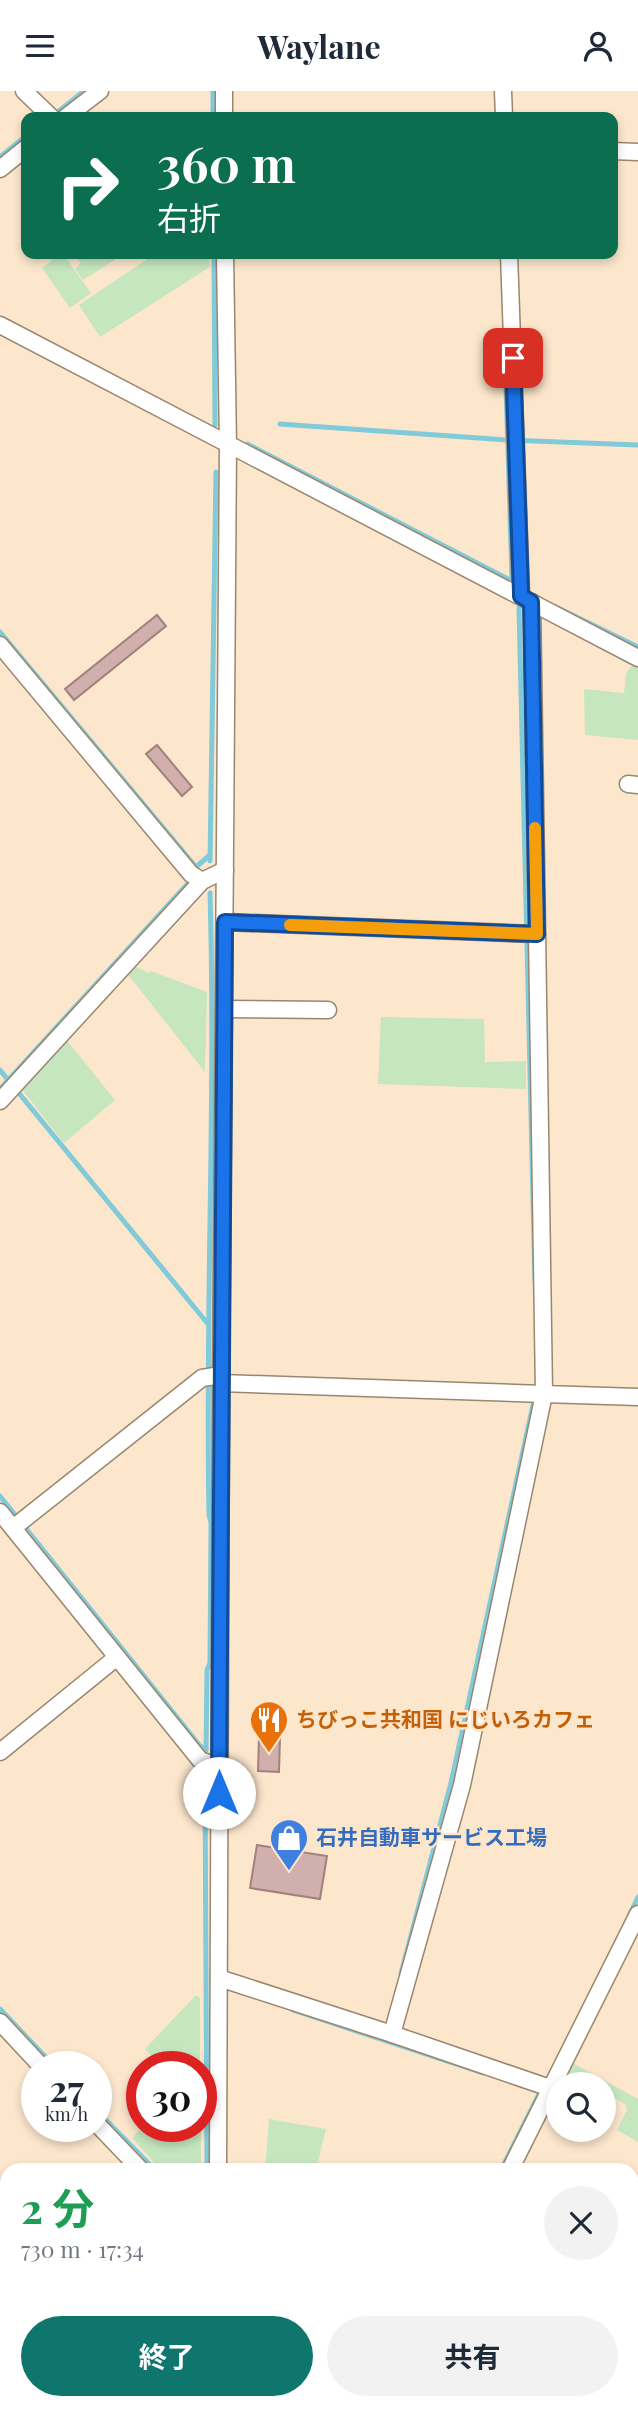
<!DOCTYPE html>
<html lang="ja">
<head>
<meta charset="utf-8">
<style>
	:root { --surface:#fff; --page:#f2f2f3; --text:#1f2937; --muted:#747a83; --accent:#0f766e }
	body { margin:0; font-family:"Playfair Display","Noto Sans JP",serif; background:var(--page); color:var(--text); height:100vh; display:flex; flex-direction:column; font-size:26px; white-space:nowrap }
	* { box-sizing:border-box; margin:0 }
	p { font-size:23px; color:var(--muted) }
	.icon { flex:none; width:38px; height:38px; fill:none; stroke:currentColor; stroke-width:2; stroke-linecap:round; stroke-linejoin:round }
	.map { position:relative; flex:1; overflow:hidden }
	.sheet { position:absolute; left:0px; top:2072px; width:639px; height:247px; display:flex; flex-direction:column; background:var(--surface); border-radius:21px 21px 0 0; box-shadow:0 4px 10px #0003 }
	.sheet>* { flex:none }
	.top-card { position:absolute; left:21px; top:21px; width:597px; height:147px; border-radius:14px; box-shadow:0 4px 10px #0003; background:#0b6e4f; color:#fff; overflow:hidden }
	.fabs { position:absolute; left:546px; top:1981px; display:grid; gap:14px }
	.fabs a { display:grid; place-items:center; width:70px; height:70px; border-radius:50%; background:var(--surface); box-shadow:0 4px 10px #0003; font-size:35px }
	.speed { position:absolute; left:21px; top:1960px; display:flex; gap:14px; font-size:35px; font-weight:700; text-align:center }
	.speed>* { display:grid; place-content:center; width:91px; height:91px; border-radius:50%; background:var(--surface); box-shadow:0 4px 10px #0003; line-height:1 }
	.speed small { font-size:18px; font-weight:400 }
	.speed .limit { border:10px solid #d22; background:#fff; color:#111 }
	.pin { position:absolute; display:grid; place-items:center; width:60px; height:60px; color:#fff; margin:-30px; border-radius:14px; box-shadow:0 4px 10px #0006 }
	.me { position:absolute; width:77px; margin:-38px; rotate:0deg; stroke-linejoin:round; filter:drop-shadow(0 0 5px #0008) }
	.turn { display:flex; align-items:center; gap:24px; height:147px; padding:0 21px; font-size:32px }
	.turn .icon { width:91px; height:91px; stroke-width:2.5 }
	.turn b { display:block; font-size:49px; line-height:60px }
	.round { display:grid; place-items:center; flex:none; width:74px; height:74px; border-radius:37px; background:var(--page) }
	.overview { display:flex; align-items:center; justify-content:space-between; height:119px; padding:0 21px }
	h1 { font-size:42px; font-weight:700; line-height:52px; color:#1e9e55 }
	.action { display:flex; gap:14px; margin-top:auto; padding:14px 21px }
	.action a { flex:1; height:80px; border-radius:42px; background:var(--accent); color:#fff; font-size:28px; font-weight:700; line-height:80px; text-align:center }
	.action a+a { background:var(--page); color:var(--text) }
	header { display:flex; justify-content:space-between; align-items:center; height:91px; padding:0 21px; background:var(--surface); font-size:32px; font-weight:700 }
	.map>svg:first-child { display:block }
	.green { fill:#c6e6bf }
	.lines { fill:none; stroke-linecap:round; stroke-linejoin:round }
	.stream { stroke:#80cad9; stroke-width:5 }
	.building { fill:#d1afac; stroke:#a2817e; stroke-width:2 }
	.minor-casing { stroke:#99866f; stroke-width:19 }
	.minor { stroke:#fff; stroke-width:16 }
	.route-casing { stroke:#114b97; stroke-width:18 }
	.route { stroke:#1a73e8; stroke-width:12 }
	.slow { stroke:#f59e0b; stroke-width:12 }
	.labels { text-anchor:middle; stroke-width:5; stroke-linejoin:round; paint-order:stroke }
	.food-label { font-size:21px; font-weight:bold; fill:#c56008; stroke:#fce7cd; text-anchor:start }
	.shop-label { font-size:21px; font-weight:bold; fill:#366cbe; stroke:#fce7cd; text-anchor:start }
</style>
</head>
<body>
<header><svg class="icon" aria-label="menu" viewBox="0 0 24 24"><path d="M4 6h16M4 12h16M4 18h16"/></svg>Waylane<svg class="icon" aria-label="person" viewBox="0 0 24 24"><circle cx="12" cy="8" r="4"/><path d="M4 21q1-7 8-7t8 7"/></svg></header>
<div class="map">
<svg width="638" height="2318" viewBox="0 0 638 2318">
	<rect width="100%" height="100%" fill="#fce7cd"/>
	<!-- green -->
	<g class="green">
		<polygon points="60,163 70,163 66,167 91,202 70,217 42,177"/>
		<polygon points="75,163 124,163 83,189 75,178 81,172"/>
		<polygon points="155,163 209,163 210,176 100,246 79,214"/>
		<polygon points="634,572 638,574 638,649 585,644 584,598 624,602 626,582"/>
		<polygon points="132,874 149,882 151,880 207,901 205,981 126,881"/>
		<polygon points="381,926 484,928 485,971 526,970 526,998 378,993"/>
		<polygon points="65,947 115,1009 64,1052 20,996"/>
		<polygon points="196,1904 200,1907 200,1976 162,1976 145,1958"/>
		<polygon points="571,1971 638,2008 638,2051 617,2039 627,2019 625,2013 604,2001 604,1993 590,1993 567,1980"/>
		<polygon points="269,2028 326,2038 316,2079 265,2079"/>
		<polygon points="143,2035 201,2035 201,2079 161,2079 132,2047"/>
		<polygon points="402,2312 490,2312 487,2318 399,2318"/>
	</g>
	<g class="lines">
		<!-- stream -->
		<g class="stream">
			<polyline points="213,0 213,26"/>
			<polyline points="54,24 84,0"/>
			<polyline points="0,66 26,45"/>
			<polyline points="214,163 215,334"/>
			<polyline points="505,264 512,487"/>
			<polyline points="280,333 507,349 638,354"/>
			<polyline points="247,353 508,488"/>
			<polyline points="554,515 638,556"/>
			<polyline points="519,517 535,1190"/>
			<polyline points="0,541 196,776 210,764"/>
			<polyline points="210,770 216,381"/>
			<polyline points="0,979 208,1233"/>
			<polyline points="0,998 192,788"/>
			<polyline points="0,1405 200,1655 206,1658"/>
			<path d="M206 1659 207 1579 210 1572 211 1432 209 1424C205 1217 216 1010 210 802"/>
			<polyline points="205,1687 207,2079"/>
			<polyline points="630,1823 638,1806"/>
			<polyline points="401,1883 451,1692 533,1314"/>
			<polyline points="0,1918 55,1976"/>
			<polyline points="293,1919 483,1982"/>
			<polyline points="96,2019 155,2079"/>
			<polyline points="501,2079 542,1997"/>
			<polyline points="206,2318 206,2312"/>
		</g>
	</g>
	<!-- building -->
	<g class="building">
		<polygon points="157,524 166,535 74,609 65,598"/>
		<polygon points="157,654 192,696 182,705 146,663"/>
		<polygon points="259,1646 280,1646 279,1681 258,1680"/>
		<polygon points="257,1754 327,1765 320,1808 250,1797"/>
	</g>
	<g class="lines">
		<defs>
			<g id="minor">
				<polyline points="24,0 51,26"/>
				<polyline points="224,0 224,26"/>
				<polyline points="503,0 504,26"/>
				<polyline points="66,26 100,0"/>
				<polyline points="612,60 638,61"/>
				<polyline points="0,78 26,57"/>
				<polyline points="509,163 521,505"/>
				<polyline points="0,234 638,567"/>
				<polyline points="532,511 544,1303 638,1306"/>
				<polyline points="0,554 191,783 202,790"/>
				<polyline points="628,693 638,694"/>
				<polyline points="225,831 537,843"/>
				<polyline points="224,918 328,919"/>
				<polyline points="0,1010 202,790 225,779"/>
				<polyline points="221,1292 544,1303 462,1694 392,1943"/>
				<polyline points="0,1421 200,1669 219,1676"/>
				<polyline points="13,1437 202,1287 221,1284"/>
				<polyline points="0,1661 117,1566"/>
				<polyline points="219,1887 389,1942 550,1997"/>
				<polyline points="0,1931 42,1976"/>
				<polyline points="96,2032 141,2079"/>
				<polyline points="218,2079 221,1284 228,355 225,163"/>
				<polyline points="510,2079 638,1823"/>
				<polyline points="219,2312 219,2318"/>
				<polyline points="392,2318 395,2312"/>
			</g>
		</defs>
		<!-- minor casing -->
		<use href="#minor" class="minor-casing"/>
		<!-- minor -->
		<use href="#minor" class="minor"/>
	</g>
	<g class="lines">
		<defs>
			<polyline id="route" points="219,1702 225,831 537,843 531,511 521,505 521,501 513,267"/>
		</defs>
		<!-- route casing -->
		<use href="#route" class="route-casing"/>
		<!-- route -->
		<use href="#route" class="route"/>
		<!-- slow -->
		<polyline class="slow" points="290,834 537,843 535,737"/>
	</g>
	<!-- icons -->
	<defs>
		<symbol id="restaurant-pin" viewBox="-11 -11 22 30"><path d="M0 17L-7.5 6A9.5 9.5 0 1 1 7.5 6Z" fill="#e8710a" stroke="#fce7cd"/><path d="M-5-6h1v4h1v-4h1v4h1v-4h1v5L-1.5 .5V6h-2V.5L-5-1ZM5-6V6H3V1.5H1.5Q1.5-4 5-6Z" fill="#fff"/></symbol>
		<symbol id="shop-pin" viewBox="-11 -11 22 30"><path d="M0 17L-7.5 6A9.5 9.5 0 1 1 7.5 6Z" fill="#3f7fe0" stroke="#fce7cd"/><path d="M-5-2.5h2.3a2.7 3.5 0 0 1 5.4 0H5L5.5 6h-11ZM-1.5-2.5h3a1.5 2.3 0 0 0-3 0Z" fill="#fff"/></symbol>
	</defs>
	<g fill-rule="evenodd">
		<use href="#restaurant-pin" x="247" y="1607" width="44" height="60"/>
		<use href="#shop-pin" x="267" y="1725" width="44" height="60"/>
	</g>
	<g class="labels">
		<!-- food labels -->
		<g class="food-label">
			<text x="296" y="1636">ちびっこ共和国 にじいろカフェ</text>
		</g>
		<!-- shop labels -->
		<g class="shop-label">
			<text x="316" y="1754">石井自動車サービス工場</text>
		</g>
	</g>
</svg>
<div class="fabs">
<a><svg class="icon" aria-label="search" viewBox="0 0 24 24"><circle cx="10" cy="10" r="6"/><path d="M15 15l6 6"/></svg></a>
</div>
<div class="speed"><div>27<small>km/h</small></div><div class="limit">30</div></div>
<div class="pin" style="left:513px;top:267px;background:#d93025"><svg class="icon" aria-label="arrive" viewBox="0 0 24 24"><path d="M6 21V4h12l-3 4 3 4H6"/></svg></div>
<svg class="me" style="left:219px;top:1702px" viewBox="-20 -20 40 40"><circle r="19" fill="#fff"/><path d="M0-13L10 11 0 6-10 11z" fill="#1a73e8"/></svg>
<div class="top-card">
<div class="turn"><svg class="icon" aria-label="right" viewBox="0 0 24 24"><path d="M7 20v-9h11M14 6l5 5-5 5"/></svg><div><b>360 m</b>右折</div></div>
</div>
<section class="sheet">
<div class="overview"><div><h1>2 分</h1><p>730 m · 17:34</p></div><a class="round"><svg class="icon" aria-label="close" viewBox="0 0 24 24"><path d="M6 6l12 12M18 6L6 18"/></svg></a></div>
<div class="action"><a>終了</a><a>共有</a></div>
</section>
</div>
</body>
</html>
